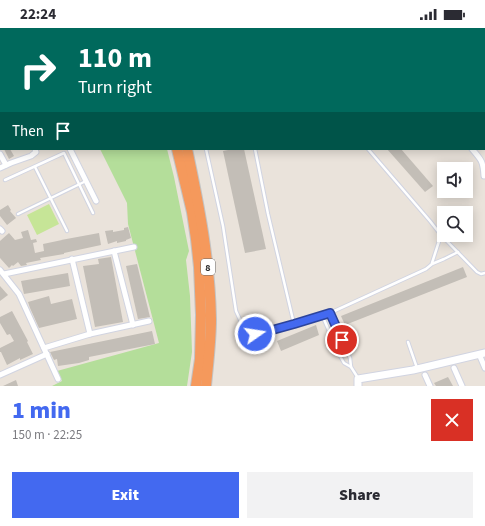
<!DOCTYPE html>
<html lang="en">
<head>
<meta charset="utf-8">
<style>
	:root { --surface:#fff; --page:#f2f2f3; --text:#2b2b33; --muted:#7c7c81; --accent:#4369f0 }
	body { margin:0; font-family:"Source Sans 3",sans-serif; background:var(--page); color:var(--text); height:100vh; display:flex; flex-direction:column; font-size:15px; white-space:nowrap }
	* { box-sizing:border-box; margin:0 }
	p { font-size:13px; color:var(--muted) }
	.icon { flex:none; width:22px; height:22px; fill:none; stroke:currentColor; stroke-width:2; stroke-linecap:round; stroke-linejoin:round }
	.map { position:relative; height:358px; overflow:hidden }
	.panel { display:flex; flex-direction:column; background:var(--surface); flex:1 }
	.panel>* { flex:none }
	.hud { position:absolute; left:0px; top:0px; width:485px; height:122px; box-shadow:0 2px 10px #0003; background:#00695c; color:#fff; overflow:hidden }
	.fabs { position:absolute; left:437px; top:134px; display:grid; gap:8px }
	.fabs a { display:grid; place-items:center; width:36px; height:36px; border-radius:0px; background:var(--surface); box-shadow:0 2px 10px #0003; font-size:20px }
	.pin { position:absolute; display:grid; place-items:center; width:34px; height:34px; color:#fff; margin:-17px; border:2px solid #fff; border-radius:50%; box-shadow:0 1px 4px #0007 }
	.me { position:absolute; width:44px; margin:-22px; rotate:77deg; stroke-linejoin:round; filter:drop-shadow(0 0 3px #0008) }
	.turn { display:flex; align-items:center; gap:14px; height:84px; padding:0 12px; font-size:18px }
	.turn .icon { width:52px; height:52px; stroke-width:2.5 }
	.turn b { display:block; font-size:28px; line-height:34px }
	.then { display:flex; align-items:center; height:38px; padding:0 12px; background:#0003; gap:8px; font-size:15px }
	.round { display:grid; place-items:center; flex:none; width:42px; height:42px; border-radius:0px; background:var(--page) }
	.head { display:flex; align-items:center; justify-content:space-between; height:68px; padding:0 12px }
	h1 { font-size:24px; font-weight:800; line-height:30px; color:var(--accent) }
	.button { display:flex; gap:8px; margin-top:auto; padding:8px 12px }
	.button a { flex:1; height:46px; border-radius:0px; background:var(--accent); color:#fff; font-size:16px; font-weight:800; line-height:46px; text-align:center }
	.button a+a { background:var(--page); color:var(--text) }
	.status { display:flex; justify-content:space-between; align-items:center; height:28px; padding:0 20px; background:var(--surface); direction:ltr }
	.status svg { height:11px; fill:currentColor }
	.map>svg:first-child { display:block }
	.green { fill:#b4de9a }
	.pitch { fill:#c6e597 }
	.building { fill:#c3beb7 }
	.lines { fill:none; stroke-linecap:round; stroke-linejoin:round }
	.lane-casing { stroke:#d1d4e1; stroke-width:4.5 }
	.street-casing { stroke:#d1d4e1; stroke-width:7 }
	.secondary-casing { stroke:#d1d4e1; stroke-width:9 }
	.highway-casing { stroke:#c3c3c3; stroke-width:12 }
	.lane { stroke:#fff; stroke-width:2.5 }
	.street { stroke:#fff; stroke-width:5 }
	.secondary { stroke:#fff; stroke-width:7 }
	.highway { stroke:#f5995c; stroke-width:10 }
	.route-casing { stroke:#2c449c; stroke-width:10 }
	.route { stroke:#4369f0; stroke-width:7 }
	.labels { text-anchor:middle; stroke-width:3; stroke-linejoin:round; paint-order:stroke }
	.shield { fill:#fff; stroke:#696969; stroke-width:1 }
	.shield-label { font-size:10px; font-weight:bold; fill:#292929 }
</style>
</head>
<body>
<div class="status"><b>22:24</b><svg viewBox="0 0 49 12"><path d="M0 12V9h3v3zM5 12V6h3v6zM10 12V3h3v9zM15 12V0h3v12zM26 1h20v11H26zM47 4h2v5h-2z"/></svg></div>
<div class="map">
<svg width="485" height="358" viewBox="0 0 485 358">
	<rect width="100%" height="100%" fill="#eae3db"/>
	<!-- green -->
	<g class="green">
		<polygon points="67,0 137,0 137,1 65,1"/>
		<polygon points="100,121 167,121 174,149 189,223 186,232 190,268 192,324 187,358 52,358 62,353 57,343 159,315 128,196 127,175"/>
	</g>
	<!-- pitch -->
	<polygon class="pitch" points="49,176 59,196 37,207 27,187"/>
	<!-- building -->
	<g class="building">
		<polygon points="4,121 10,121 14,128 9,131"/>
		<polygon points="233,121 244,121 266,221 245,225 223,123"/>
		<polygon points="387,121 401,121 433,158 425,164"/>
		<polygon points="8,177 11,182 10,183 16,190 7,197 0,188 0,182"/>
		<polygon points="128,199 131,210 126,212 126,213 117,215 117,213 108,216 105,203 113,202 113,204 124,202 124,200"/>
		<polygon points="28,202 31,212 36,211 37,214 33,215 35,225 44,223 43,216 62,212 61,212 99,205 101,217 64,225 64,226 40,230 41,232 26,235 27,237 21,238 18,234 13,238 12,237 9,240 0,230 0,213 9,205 15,212 23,210 21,204"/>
		<polygon points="111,229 123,294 95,299 83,238 99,236 98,231"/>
		<polygon points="137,236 150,289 138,291 126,238"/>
		<polygon points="463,239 467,249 345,297 341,288"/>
		<polygon points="68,245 70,258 24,266 21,253"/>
		<polygon points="0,258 8,267 0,273"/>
		<polygon points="49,268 51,276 72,271 77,291 39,300 30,280 28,274"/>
		<polygon points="12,283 28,313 27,314 33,326 20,332 20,330 7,337 1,324 0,324 0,320 14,313 10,306 7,307 0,295 0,289"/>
		<polygon points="316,297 319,307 281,323 277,313"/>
		<polygon points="152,303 155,316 89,329 89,332 79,335 58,338 57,331 54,332 50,324"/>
		<polygon points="448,349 453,358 436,358 434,355"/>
		<polygon points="16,352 18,358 3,358"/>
	</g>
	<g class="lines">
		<defs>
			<g id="lane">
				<polyline points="182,0 182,1"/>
				<polyline points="230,0 231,1"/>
				<polyline points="259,0 260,1"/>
				<polyline points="206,121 223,198 236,283 242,296 252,305 258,306 294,296 330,285 426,241 432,236 444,231 458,224"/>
				<polyline points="255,121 268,186 294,296"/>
				<polyline points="368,121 430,193 441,207 477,244 481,246 485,245"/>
				<polyline points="35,139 67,203"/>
				<polyline points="5,152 64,125 93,185"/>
				<polyline points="18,186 86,153"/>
				<polyline points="432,235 441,207"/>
				<polyline points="330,285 350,330 351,339"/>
				<polyline points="322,287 340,328 344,335 351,339 358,350"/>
				<polyline points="408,314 417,340"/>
			</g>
			<g id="street">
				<polyline points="10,0 10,1"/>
				<polyline points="49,0 50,1"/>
				<polyline points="385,0 387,1"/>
				<polyline points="484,7 485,7"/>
				<polyline points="484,32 485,31"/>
				<polyline points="0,52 1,54"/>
				<polyline points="484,55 485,55"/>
				<polyline points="484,69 485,68"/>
				<polyline points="484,97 485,96"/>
				<polyline points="484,113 485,114"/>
				<polyline points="70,121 96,173"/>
				<path d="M472 121C481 132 483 132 484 148"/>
				<polyline points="0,126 6,137"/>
				<polyline points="0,140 11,135 31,128 36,124 35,121"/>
				<polyline points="0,201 2,203"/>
				<polyline points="114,223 133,297"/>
				<polyline points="72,231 90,306"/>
				<polyline points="0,242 19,266 58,351"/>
				<polyline points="4,246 134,219"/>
				<polyline points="44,320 90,306 149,293"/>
				<polyline points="479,326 485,340"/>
				<polyline points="454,340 462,358"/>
				<polyline points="0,347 47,326"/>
				<polyline points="425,347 430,358"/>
			</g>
			<polyline id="secondary" points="358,358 358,351 413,342 485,325"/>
			<g id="highway">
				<polyline points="148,0 149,1"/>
				<polyline points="160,0 160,1"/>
				<polyline points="177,121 192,184 196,211 199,239 201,287 200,331 196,358"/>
				<path d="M187 121C199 177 210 233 211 291 211 313 208 336 206 358"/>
			</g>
		</defs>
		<!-- lane casing -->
		<use href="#lane" class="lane-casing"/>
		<!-- street casing -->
		<use href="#street" class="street-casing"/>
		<!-- secondary casing -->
		<use href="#secondary" class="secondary-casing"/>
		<!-- highway casing -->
		<use href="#highway" class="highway-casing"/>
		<!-- lane -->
		<use href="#lane" class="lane"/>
		<!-- street -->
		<use href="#street" class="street"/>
		<!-- secondary -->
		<use href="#secondary" class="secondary"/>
		<!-- highway -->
		<use href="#highway" class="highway"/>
	</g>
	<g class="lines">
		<defs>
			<polyline id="route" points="255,306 258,306 294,296 330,285 342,312"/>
		</defs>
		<!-- route casing -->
		<use href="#route" class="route-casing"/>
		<!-- route -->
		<use href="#route" class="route"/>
	</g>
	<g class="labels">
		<!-- shield labels -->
		<rect class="shield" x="201" y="231" width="14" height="16" rx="3"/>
		<g class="shield-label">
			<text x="208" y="243">8</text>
		</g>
	</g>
</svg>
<div class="fabs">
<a><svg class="icon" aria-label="sound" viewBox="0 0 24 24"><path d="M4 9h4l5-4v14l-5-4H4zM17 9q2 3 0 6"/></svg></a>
<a><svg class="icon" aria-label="search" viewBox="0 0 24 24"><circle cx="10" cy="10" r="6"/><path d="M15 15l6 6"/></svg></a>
</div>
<div class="pin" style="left:342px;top:312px;background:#d93025"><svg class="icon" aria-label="arrive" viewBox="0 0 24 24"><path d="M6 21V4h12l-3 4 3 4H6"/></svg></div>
<svg class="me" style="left:255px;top:306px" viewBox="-20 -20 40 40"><circle r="17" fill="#4369f0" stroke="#fff" stroke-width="3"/><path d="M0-11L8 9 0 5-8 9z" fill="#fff"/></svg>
<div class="hud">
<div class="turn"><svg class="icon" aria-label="right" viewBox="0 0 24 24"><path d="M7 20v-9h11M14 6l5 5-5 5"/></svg><div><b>110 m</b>Turn right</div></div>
<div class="then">Then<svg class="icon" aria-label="arrive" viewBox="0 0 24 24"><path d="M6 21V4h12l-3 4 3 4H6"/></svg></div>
</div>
</div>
<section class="panel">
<div class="head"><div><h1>1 min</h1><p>150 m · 22:25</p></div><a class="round" style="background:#d93025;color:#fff"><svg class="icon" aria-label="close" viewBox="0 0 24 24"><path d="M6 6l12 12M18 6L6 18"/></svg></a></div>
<div class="button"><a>Exit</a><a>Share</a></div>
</section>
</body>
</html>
